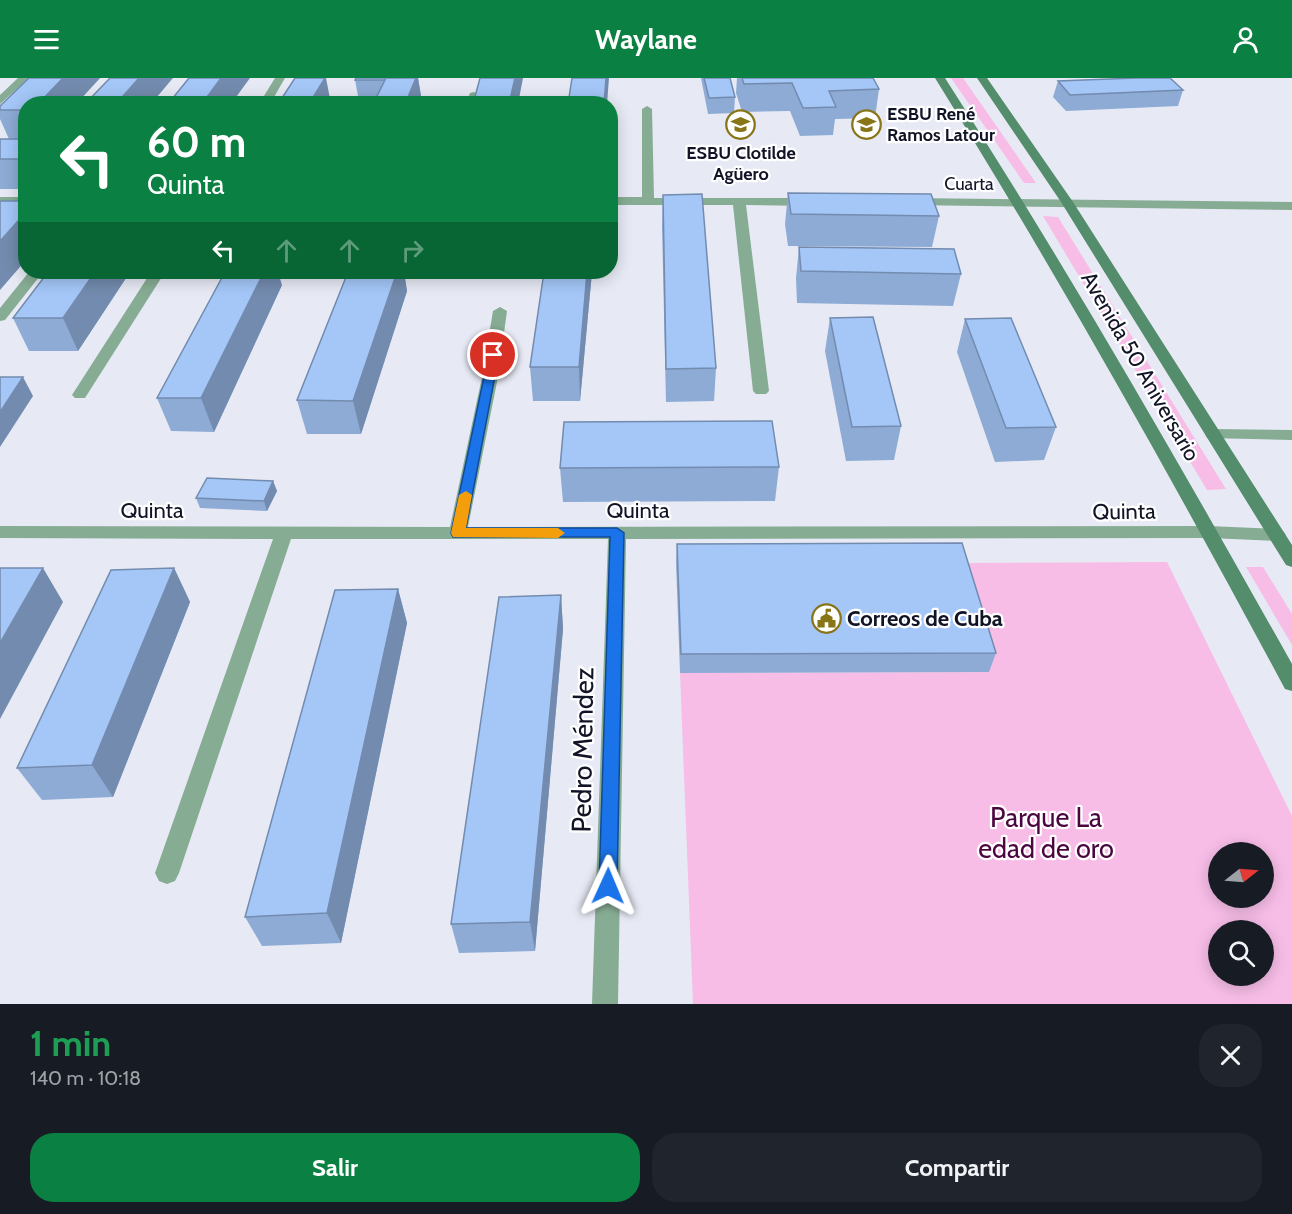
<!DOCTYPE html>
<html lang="es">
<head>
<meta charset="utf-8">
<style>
	:root { --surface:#171b24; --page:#20242c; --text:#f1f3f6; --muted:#9ea1a6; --accent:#0b8043 }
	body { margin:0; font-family:Cabin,sans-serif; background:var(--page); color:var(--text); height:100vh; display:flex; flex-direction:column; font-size:22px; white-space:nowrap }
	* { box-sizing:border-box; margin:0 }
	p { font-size:20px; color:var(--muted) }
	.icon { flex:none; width:33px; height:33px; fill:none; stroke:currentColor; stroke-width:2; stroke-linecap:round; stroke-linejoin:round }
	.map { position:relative; height:926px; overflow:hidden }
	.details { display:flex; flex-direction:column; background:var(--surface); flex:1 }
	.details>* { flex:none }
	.banner { position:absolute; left:18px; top:18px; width:600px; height:183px; border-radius:24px; box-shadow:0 3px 15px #0003; background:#0b8043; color:#fff; overflow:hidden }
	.needle { width:39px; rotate:73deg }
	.tools { position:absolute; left:1208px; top:764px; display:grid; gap:12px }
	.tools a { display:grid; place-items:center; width:66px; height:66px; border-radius:50%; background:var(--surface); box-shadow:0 3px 15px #0003; font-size:30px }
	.pin { position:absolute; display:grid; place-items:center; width:51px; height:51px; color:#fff; margin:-26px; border:3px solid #fff; border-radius:50%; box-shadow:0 2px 6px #0007 }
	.me { position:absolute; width:66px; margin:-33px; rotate:1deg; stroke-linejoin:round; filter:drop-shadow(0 0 4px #0008) }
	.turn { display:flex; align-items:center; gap:21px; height:126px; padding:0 30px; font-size:27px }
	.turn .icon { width:78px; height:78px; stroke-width:2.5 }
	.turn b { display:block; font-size:42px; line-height:51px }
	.lanes { display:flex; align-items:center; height:57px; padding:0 30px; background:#0003; justify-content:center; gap:30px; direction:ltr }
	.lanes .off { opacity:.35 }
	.round { display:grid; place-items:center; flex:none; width:63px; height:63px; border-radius:24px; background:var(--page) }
	.headline { display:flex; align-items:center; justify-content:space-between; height:102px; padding:0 30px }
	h1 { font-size:36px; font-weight:800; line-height:45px; color:#1e9e55 }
	.primary-button { display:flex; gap:12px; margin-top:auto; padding:12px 30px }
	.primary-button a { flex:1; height:69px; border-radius:24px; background:var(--accent); color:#fff; font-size:24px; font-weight:800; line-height:69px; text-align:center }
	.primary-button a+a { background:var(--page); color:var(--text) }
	header { display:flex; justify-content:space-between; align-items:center; height:78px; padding:0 30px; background:var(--accent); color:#fff; font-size:27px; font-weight:800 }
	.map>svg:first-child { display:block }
	.green { fill:#f7bde7; fill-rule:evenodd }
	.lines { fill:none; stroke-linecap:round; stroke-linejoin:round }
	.lane { fill:#87ac94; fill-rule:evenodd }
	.street { fill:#87ac94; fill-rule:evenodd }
	.secondary { fill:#548d6b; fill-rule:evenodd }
	.wall { fill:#8dabd5 }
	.shaded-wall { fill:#738bae }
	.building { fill:#a4c7f8; stroke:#738bae; stroke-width:1.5 }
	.route { fill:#1a73e8; stroke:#114b97; stroke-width:1.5 }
	.slow { fill:#f59e0b }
	.labels { text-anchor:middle; stroke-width:4.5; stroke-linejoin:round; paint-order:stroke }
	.far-poi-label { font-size:18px; font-weight:bold; fill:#111427; stroke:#fff; text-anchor:start }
	.far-street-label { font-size:18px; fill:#111427; stroke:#fff }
	.street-label { font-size:22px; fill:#111427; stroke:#fff }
	.poi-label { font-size:22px; font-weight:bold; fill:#111427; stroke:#fff; text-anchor:start }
	.near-street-label { font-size:27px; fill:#111427; stroke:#fff }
	.near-park-label { font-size:27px; fill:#4b053f; stroke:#fff }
</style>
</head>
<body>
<header><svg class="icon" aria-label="menu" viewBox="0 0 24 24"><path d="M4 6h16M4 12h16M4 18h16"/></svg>Waylane<svg class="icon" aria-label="person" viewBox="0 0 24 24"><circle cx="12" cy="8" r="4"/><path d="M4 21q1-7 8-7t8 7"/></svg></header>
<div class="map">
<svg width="1292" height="926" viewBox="0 0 1292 926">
	<rect width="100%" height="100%" fill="#e7eaf5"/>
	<!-- green -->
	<g class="green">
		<polygon points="951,0 963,0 1036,105 1024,105"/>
		<polygon points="1043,138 1058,139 1226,411 1207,412"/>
		<path d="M1167 484 1292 738V926H693L680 595 989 594 957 485ZM1218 774H1263V819H1218ZM1218 852H1263V897H1218Z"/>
		<polygon points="1246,489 1263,489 1292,536 1292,567"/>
	</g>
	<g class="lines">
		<!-- lane -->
		<polygon class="lane" points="1213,351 1292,352 1292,362 1207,360 1205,356"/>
		<!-- street -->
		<g class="street">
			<polygon points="18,0 29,0 0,26 0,17"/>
			<polygon points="275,0 285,0 270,26 259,26"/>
			<polygon points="474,14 479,17 476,26 466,26 470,15"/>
			<polygon points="647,28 652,31 654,120 810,120 816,124 810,128 746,127 769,313 766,316 756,316 753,313 733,127 610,127 610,119 642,119 642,31"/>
			<rect x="0" y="119" width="26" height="8"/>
			<polygon points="910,120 1292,124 1292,132 906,127 904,124"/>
			<polygon points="29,194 43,194 5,242 0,243 0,230"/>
			<polygon points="151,194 165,194 85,320 75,320 72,317"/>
			<polygon points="500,229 507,233 498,299 468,449 1209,448 1277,451 1283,453 1286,457 1283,461 1277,463 1209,460 626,461 618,926 592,926 608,461 291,461 179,795 175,803 167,806 159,803 155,795 273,461 0,460 0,448 450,449 482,299 493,233"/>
		</g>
		<!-- secondary -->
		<g class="secondary">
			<path d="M935 0H945C1068 191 1181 388 1292 586V613L1285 611C1174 404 1059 199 935 0Z"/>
			<polygon points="977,0 987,0 1073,124 1292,467 1292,489 1286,487 1061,124"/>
		</g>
	</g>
	<!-- wall -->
	<g class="wall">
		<polygon points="29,0 100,0 76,26 26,26 26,61 9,61 0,41 0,28"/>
		<polygon points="356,0 418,0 422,24 421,26 373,26 377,18 358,18 355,2"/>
		<polygon points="701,0 730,0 735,19 734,35 708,36"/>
		<polygon points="737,0 852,0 879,11 875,40 835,41 833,57 800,58 790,33 742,34 736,15"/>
		<polygon points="1058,3 1183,12 1178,28 1066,33 1053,19"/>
		<rect x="0" y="61" width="26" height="50"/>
		<polygon points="788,115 939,138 932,169 788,168 785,146"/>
		<polygon points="663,117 716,290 714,323 666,324 662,148"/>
		<polygon points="799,169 961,196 953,228 797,225 796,200"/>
		<polygon points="48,194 130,194 78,273 29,273 13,240"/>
		<polygon points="348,194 404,194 407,213 361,356 307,356 297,322"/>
		<polygon points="544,194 592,194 580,323 533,323 530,289"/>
		<polygon points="282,207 214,354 171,353 157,320"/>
		<polygon points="830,240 901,348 894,382 846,383 825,273"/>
		<polygon points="965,241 1056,349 1044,382 995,384 957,274"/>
		<polygon points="779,389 775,423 563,424 560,390"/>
		<polygon points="273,403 277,413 267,433 200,430 196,420"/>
		<polygon points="677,466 996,575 989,594 680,595 676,485"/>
		<polygon points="174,490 190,524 113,719 42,722 17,690"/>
		<polygon points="398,511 407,545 341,865 262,868 245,839"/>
		<polygon points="561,517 563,551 535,873 459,875 451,846"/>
	</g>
	<!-- shaded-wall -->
	<g class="shaded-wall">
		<polygon points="63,0 100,0 76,26 38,26"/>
		<polygon points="139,0 173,0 151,26 116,26"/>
		<polygon points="221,0 250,0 231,26 202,26"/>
		<polygon points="325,0 326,0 331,26 309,26"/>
		<polygon points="416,0 418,0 422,24 421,26 405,26"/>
		<polygon points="515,0 523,0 518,26 509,26"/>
		<polygon points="606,0 609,0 607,26 604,26"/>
		<polygon points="26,134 26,182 0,212 0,163"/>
		<polygon points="95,194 130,194 78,273 63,240"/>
		<polygon points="264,194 278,194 282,207 214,354 201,320"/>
		<polygon points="397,194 404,194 407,213 361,356 353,323"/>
		<polygon points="587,194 592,194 580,323 579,289"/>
		<polygon points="23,299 33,318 0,369 0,334"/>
		<polygon points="273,403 277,413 267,433 264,423"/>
		<polygon points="43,490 63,524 0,641 0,565"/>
		<polygon points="174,490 190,524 113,719 92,687"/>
		<polygon points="398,511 407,545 341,865 327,835"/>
		<polygon points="561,517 563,551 535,873 530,844"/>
	</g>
	<!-- building -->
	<g class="building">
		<polygon points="29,0 63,0 38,26 26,26 26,32 0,32 0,28"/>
		<polygon points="110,0 139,0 116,26 85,26"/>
		<polygon points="189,0 221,0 202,26 168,26"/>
		<polygon points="295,0 325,0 309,26 278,26"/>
		<polygon points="356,0 386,0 385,2 355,2"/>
		<polygon points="386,0 416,0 405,26 373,26"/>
		<polygon points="480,0 515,0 509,26 473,26"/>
		<polygon points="572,0 606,0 604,26 568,26"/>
		<polygon points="704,0 730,0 735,19 709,20"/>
		<polygon points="742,0 873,0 879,11 829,13 836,29 803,30 792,5 744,6"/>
		<polygon points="1136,0 1170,0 1183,12 1070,17 1058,3"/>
		<rect x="0" y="61" width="26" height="20"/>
		<polygon points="788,115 931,116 939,138 791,136"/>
		<polygon points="702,116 716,290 666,291 663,117"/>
		<polygon points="1,123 26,123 26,134 0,163 0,124"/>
		<polygon points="799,169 954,171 961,196 801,193"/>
		<polygon points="48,194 95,194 63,240 13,240"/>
		<polygon points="225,194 264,194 201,320 157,320"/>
		<polygon points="348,194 397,194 353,323 297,322"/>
		<polygon points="544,194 587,194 579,289 530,289"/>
		<polygon points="873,239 901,348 852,349 830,240"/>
		<polygon points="1011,240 1056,349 1006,350 965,241"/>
		<polygon points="0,299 23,299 0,334"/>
		<polygon points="772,343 779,389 560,390 564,344"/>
		<polygon points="207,400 273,403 264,423 196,420"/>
		<polygon points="962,465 996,575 681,576 677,466"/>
		<polygon points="0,490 43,490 0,565"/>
		<polygon points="174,490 92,687 17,690 111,492"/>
		<polygon points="398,511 327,835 245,839 335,512"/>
		<polygon points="561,517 530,844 451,846 499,519"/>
	</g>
	<!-- route -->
	<polygon class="route" points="489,275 499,277 466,450 617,450 624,455 617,808 615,814 608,817 602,814 599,808 610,459 453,459 451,455"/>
	<!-- slow -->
	<polygon class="slow" points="466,413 472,417 466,450 558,450 565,455 558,460 453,459 451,455 459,417"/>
	<!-- icons -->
	<defs>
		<symbol id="school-ring" viewBox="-11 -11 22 22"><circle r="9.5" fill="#fff" stroke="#887518" stroke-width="1.5"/><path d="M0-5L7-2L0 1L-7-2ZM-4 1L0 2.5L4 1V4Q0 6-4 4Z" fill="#887518"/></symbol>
		<symbol id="civic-ring" viewBox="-11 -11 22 22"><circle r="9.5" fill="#fff" stroke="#887518" stroke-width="1.5"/><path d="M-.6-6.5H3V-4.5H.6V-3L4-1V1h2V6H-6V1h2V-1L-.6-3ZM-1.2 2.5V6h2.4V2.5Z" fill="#887518"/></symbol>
	</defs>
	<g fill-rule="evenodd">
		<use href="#school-ring" x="724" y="30" width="33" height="33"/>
		<use href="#school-ring" x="850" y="30" width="33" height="33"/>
		<use href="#civic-ring" x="810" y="524" width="33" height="33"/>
	</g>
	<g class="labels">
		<!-- far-poi labels -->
		<g class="far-poi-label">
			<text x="887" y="42">ESBU René<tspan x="887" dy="21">Ramos Latour</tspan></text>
			<text x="741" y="81" text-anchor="middle">ESBU Clotilde<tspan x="741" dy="21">Agüero</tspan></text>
		</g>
		<!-- far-street labels -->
		<g class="far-street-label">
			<text x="969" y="112">Cuarta</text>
		</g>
		<!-- street labels -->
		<g class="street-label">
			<text transform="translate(1141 288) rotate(60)" y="8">Avenida 50 Aniversario</text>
			<text x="152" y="440">Quinta</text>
			<text x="638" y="440">Quinta</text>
			<text transform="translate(1124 433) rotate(-1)" y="8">Quinta</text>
		</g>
		<!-- poi labels -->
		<g class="poi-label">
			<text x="847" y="548">Correos de Cuba</text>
		</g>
		<!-- near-street labels -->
		<g class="near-street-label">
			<text transform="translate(583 672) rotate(-89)" y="9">Pedro Méndez</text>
		</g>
		<!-- near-park labels -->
		<g class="near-park-label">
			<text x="1046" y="749">Parque La<tspan x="1046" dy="31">edad de oro</tspan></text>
		</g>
	</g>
</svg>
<div class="tools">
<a><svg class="needle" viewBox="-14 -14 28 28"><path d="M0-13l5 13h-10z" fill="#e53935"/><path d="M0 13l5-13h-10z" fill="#9ea1a6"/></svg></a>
<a><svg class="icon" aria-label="search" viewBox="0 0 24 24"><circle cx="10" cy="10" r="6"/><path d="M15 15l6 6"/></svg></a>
</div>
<div class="pin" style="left:493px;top:277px;background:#d93025"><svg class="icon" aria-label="arrive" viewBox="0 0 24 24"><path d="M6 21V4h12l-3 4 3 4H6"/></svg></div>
<svg class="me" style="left:608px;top:808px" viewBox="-20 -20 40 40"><path d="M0-17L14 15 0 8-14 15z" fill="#1a73e8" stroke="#fff" stroke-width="4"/></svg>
<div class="banner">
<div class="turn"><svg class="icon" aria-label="left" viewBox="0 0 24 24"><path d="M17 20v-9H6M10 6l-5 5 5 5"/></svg><div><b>60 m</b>Quinta</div></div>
<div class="lanes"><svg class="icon" aria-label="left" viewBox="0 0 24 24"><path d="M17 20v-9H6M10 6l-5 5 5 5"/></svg><svg class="icon off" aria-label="ahead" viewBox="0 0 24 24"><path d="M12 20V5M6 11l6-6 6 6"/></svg><svg class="icon off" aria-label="ahead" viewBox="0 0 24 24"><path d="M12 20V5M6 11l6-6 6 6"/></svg><svg class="icon off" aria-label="right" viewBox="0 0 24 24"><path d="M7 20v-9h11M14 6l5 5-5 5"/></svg></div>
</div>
</div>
<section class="details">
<div class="headline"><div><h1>1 min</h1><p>140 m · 10:18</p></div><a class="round"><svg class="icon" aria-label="close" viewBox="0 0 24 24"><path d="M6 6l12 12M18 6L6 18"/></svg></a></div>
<div class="primary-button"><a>Salir</a><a>Compartir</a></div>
</section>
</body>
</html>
